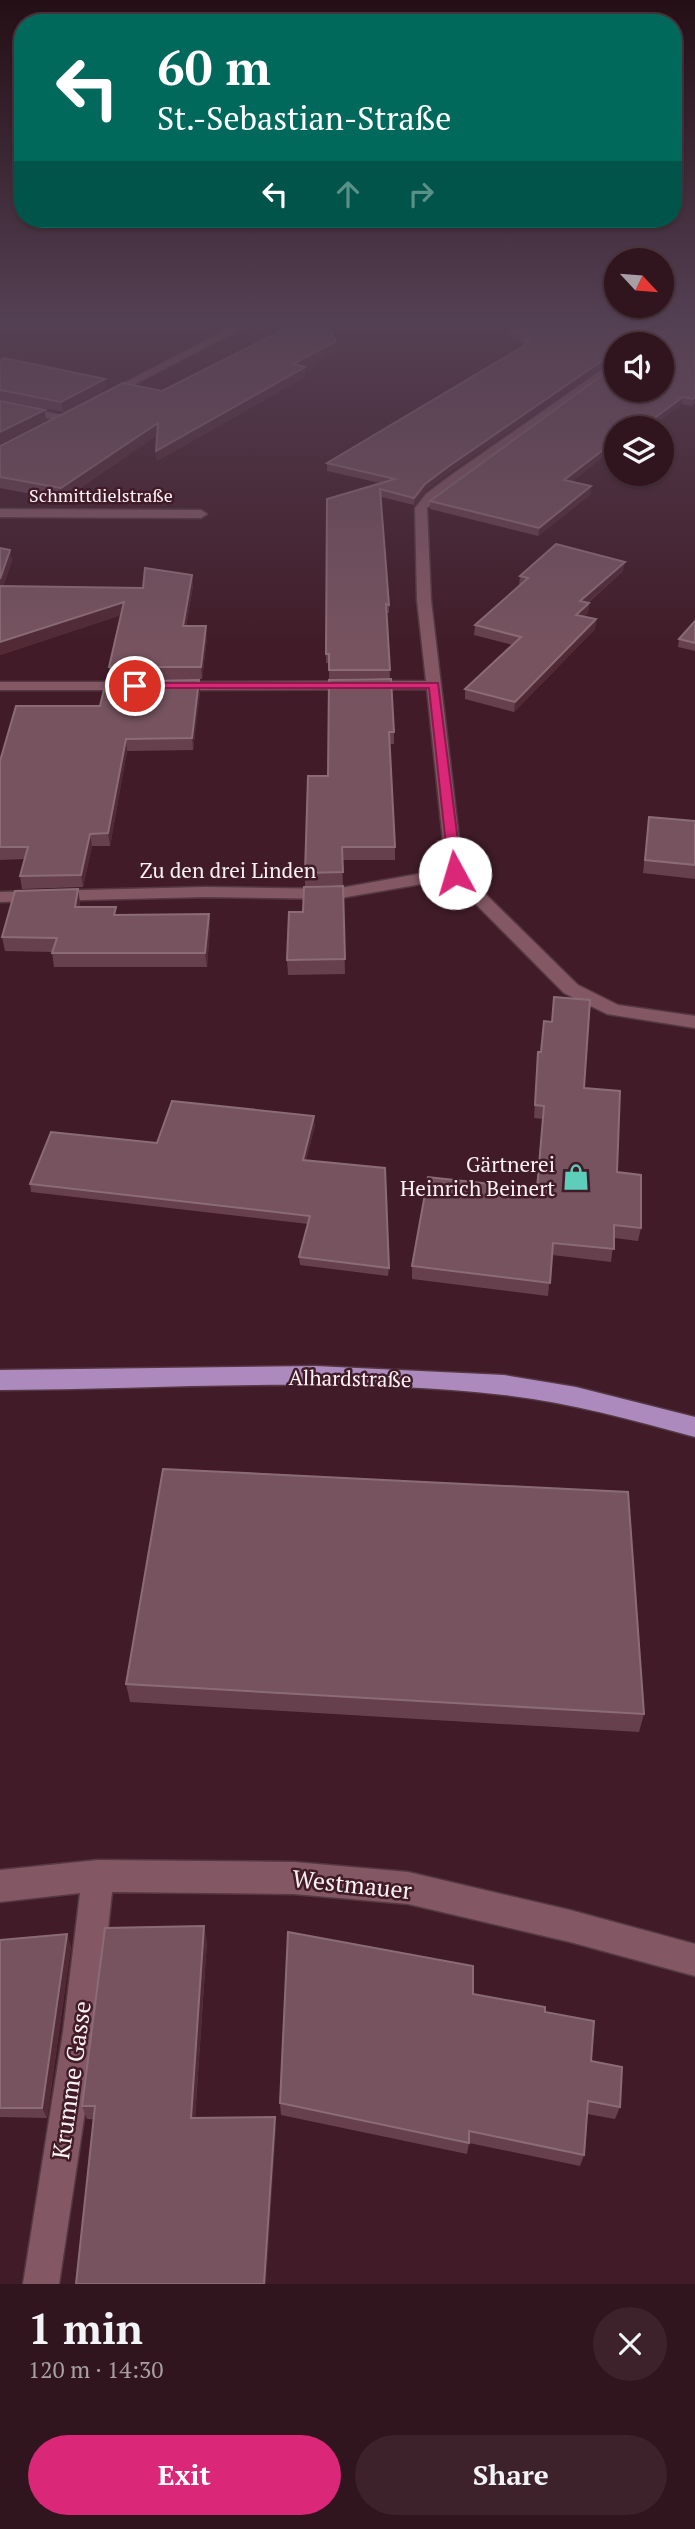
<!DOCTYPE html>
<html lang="en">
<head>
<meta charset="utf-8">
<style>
	:root { --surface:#31151e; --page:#3d222b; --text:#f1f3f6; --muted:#a89fa4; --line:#4c343c; --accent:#db2777 }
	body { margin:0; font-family:"PT Serif",serif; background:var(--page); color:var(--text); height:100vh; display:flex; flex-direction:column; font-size:26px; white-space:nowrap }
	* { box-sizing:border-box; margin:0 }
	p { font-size:23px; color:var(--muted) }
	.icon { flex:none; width:38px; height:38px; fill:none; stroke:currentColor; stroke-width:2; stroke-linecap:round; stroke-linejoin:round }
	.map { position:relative; height:2284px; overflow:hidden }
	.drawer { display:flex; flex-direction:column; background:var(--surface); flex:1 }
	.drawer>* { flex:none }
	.hud { position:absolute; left:14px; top:14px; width:668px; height:214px; border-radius:28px; box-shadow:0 2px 5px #0004,0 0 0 2px var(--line); background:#00695c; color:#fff; overflow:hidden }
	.needle { width:46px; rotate:116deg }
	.fabs { position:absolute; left:604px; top:248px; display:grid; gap:14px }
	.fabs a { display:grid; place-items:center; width:70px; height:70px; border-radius:50%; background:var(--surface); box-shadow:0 2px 5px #0004,0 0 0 2px var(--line); font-size:35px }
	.pin { position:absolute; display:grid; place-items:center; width:60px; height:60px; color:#fff; margin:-30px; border:4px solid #fff; border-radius:50%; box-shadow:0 2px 7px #0007 }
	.me { position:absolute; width:77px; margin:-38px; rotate:354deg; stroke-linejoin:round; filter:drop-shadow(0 0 5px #0008) }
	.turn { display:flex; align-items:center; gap:24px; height:147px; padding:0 28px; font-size:32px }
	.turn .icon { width:91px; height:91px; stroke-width:2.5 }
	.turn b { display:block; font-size:49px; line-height:60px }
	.lanes { display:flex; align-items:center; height:66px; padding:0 28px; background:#0003; justify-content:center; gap:35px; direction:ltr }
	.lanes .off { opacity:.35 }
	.round { display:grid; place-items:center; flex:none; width:74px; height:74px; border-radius:37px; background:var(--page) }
	.headline { display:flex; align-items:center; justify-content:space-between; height:119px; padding:0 28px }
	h1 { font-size:42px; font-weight:700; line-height:52px }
	.primary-button { display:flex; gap:14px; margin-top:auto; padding:14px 28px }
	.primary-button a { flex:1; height:80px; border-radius:42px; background:var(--accent); color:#fff; font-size:28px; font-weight:700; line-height:80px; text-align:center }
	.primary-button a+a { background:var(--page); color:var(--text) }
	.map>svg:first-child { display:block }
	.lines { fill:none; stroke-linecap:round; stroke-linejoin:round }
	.minor-casing { stroke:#553843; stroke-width:3 }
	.major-casing { stroke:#553843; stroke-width:3 }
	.minor { fill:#835864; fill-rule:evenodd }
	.major { fill:#ac8abd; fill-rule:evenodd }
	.wall { fill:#66404d }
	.shaded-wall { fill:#512a36 }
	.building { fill:#76535f; stroke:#8b6c76; stroke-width:2 }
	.route { fill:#db2777; stroke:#8e194d; stroke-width:2 }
	.labels { text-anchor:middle; stroke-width:5; stroke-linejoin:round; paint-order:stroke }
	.far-street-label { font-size:18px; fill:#fcf1f4; stroke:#411c28 }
	.street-label { font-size:21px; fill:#fcf1f4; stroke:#411c28 }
	.poi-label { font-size:21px; fill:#fcf1f4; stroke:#411c28; text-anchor:end }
	.near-street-label { font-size:24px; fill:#fcf1f4; stroke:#411c28 }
</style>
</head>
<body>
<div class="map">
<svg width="695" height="2284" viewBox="0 0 695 2284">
	<rect width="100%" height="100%" fill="#411c28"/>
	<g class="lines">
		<defs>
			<g id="minor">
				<polygon points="238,324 251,324 108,398 99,396"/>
				<polygon points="662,324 674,324 648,345 636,345"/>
				<polygon points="616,360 616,368 458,482 427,508 431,600 463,872 578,985 618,1005 695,1016 695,1028 607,1014 564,993 451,879 335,899 206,897 0,902 0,892 206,887 335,889 446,869 427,689 171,690 164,686 171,682 426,681 417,600 415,508 426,494 450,476"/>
				<polygon points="0,402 61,415 67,418 61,421 0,408"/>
				<polygon points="0,509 201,510 207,514 201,518 0,517"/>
				<polygon points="0,682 131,682 138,686 131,690 0,690"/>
				<polygon points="98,1860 294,1862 408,1872 570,1910 695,1944 695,1976 570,1942 408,1904 294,1894 112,1892 97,2032 59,2284 23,2284 63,2032 80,1893 0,1902 0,1870"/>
			</g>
			<path id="major" d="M315 1366 504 1375 576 1387 695 1417V1437C632 1420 568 1402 504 1395 337 1376 167 1389 0 1390V1370Z"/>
		</defs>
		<!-- minor casing -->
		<use href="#minor" class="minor-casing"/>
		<!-- major casing -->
		<use href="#major" class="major-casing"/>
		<!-- minor -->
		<use href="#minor" class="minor"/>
		<!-- major -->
		<use href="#major" class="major"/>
	</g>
	<!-- wall -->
	<g class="wall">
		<polygon points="336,324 373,324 364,330"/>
		<polygon points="524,324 657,324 637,341 651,340 674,324 695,403 692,406 682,404 653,426 644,425 571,482 591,486 591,494 538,536 430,509 430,501 662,390 616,345 424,492 414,505 381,497 389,605 389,613 386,613 390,678 329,679 329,663 326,663 327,499 380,483 327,471 327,463 521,348 523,341 511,339 512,332"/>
		<polygon points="336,341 336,351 305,368 305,377 157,461 156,451 157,435 63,500 0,488 0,446 162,391"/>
		<polygon points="0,360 106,389 63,412 0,400"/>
		<polygon points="0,548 10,550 12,561 3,586 143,588 192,575 193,586 186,626 207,638 202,679 110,679 109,667 121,615 0,655"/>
		<polygon points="623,571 588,603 589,603 588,613 584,617 596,619 595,629 514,712 465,699 465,689 513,645 474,635 475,625 519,586 520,576"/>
		<polygon points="695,621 695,651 678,647 679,639"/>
		<polygon points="199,680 200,692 193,750 127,751 110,846 92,846 83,887 22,889 20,876 25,859 0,860 0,761 100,706"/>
		<polygon points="329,680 394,732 394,744 389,744 395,847 395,860 342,860 343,885 305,886 305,873 328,776"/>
		<polygon points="649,817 695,821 695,879 643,873"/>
		<polygon points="343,886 345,974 288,975 287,960 303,912"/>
		<polygon points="78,889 80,903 79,907 117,915 209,914 210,927 207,967 54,967 52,952 5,951 2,937"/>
		<polygon points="538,1052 584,1088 617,1172 641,1228 638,1241 614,1238 611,1262 552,1255 548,1296 412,1279 412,1266 536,1189 543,1119 534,1118"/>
		<polygon points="315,1125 306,1160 389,1268 388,1276 300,1265 299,1257 308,1224 31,1192 30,1184 157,1143"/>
		<polygon points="126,1684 644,1714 639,1732 130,1702"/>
		<polygon points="0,1940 71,1946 47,2118 0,2117"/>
		<polygon points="207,1941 195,2118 276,2130 87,2119 82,2106"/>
		<polygon points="473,1994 545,2012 591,2061 620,2107 615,2119 587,2114 584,2155 580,2166 469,2143 467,2154 281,2115 280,2103"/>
	</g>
	<!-- shaded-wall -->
	<g class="shaded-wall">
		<polygon points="364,324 373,324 364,330"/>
		<polygon points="650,324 657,324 634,343 635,336"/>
		<polygon points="336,341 336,351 305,368 305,377 157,461 156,451 293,364"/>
		<polygon points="616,351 616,358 448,474 424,492 414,505 414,498 425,484 449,466"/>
		<polygon points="105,379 106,389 63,412 61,402"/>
		<polygon points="683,397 682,404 653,426 653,419"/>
		<polygon points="45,410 46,421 0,444 0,432"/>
		<polygon points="645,417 644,425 639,429 631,429"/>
		<polygon points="158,423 159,434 63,500 61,488"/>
		<polygon points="616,440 616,447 564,488 564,480"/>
		<polygon points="591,486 591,494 538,536 539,528"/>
		<polygon points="10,550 12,561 0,596 0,579"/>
		<polygon points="625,562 623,571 579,610 580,601"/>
		<polygon points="192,575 193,586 184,638 183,626"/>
		<polygon points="124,602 125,614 0,655 0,642"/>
		<polygon points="589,603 588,613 575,625 576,615"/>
		<polygon points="596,619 595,629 514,712 515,702"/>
		<polygon points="206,626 207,638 202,679 201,667"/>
		<polygon points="199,680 200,692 193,750 192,738"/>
		<polygon points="126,739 127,751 110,846 108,833"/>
		<polygon points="90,834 92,846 83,887 81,875"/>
		<polygon points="78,889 80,903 77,920 75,907"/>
		<polygon points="209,914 210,927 207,967 205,953"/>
		<polygon points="314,1116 315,1125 304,1168 303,1160"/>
		<polygon points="204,1926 207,1941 194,2131 191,2118"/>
		<polygon points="67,1934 71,1946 47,2118 42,2108"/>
		<polygon points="275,2117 276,2130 266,2284 264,2284"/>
	</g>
	<!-- building -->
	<g class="building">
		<polygon points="295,324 327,324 336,341 293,364 305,367 156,451 158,423 61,488 0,477 0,446 123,383 162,391"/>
		<polygon points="524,324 650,324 635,336 637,341 651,340 674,324 695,324 695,397 693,399 683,397 653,419 645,417 631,429 616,429 616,440 564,480 591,486 539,528 430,501 616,365 616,390 662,390 662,345 616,345 616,351 449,466 425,484 414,498 380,489 389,605 386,604 390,670 329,670 329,654 326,654 327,499 395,479 327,463 529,343 522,341 531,336 512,332"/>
		<polygon points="4,358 105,379 61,402 0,390 0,360"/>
		<polygon points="0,401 45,410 0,432"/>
		<polygon points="556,544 625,562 580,601 589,603 576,615 596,619 515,702 465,689 521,637 475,625 528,578 520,576"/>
		<polygon points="0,548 10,550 0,579"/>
		<polygon points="145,568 192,575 183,626 206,626 201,667 109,667 124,602 0,642 0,586 143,588"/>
		<polygon points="695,621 695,643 679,639"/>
		<polygon points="391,679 394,732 389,732 395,847 342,847 343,872 305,873 308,776 328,776 329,680"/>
		<polygon points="199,680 192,738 126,739 108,833 90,834 81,875 20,876 28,847 0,847 0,761 16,706 100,706 106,681"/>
		<polygon points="649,817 695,821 695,865 645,860"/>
		<polygon points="343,886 345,959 287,960 289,912 303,912 304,887"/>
		<polygon points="78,889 75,907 116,907 114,915 209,914 205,953 52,953 57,938 2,937 15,891"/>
		<polygon points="554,997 590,1000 584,1088 620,1091 617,1172 641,1175 641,1228 614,1225 614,1249 553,1243 550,1283 412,1266 428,1177 537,1189 544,1106 535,1105 538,1052 541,1052 544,1021 552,1022"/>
		<polygon points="172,1101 314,1116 303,1160 385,1168 389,1268 299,1257 310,1216 30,1184 51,1132 157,1143"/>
		<polygon points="163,1469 628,1492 644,1714 126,1684"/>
		<polygon points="204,1926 191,2118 275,2117 264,2284 76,2284 95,2106 82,2106 105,1928"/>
		<polygon points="288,1932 473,1966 473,1994 545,2007 545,2012 594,2021 591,2061 622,2067 620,2107 588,2101 584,2155 469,2131 469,2143 280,2103"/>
		<polygon points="67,1934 42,2108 0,2108 0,1940"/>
	</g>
	<!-- sky -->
	<linearGradient id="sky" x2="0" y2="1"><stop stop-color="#240f16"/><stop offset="0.5" stop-color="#544053"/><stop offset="1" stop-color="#544053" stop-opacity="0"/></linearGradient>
	<rect width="695" height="644" fill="url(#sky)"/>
	<!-- route -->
	<polygon class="route" points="135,683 438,683 462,873 455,877 449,873 429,688 131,688 131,684"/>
	<!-- icons -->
	<defs>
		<symbol id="shop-bare" viewBox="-9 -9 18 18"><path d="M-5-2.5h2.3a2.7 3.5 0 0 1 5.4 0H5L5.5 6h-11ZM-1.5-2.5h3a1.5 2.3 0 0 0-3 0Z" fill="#5cceba" stroke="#411c28" stroke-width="2.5" paint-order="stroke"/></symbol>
	</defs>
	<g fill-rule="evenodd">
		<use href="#shop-bare" x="557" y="1158" width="38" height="38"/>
	</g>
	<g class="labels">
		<!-- far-street labels -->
		<g class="far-street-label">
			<text x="101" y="502">Schmittdielstraße</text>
		</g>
		<!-- street labels -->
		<g class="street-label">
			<text x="228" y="878">Zu den drei Linden</text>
			<text transform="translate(350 1379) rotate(1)" y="7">Alhardstraße</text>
		</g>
		<!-- poi labels -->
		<g class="poi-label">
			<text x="555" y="1172">Gärtnerei<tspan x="555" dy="24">Heinrich Beinert</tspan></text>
		</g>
		<!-- near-street labels -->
		<g class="near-street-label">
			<text transform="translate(352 1885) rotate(6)" y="8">Westmauer</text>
			<text transform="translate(72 2080) rotate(-82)" y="8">Krumme Gasse</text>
		</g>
	</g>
</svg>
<div class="fabs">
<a><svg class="needle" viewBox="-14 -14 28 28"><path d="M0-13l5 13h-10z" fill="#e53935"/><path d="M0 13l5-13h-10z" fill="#a89fa4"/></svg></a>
<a><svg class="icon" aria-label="sound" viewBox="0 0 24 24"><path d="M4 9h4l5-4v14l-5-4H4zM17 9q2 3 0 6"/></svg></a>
<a><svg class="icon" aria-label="layers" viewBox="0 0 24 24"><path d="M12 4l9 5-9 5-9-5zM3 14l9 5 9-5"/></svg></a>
</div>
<div class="pin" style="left:135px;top:686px;background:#d93025"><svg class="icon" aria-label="arrive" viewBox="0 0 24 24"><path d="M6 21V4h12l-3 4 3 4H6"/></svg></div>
<svg class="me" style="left:455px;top:873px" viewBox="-20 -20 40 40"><circle r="19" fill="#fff"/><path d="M0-13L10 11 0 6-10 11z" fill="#db2777"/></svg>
<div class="hud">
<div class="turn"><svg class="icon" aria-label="left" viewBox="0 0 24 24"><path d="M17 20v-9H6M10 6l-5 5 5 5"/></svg><div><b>60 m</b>St.-Sebastian-Straße</div></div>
<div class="lanes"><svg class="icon" aria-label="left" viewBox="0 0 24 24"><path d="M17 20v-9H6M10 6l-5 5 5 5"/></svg><svg class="icon off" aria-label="ahead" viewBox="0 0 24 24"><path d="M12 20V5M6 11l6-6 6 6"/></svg><svg class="icon off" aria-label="right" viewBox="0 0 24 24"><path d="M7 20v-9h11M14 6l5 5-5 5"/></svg></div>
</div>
</div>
<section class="drawer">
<div class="headline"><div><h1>1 min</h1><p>120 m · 14:30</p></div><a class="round"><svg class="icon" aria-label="close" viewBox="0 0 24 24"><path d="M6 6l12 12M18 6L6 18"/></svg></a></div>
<div class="primary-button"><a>Exit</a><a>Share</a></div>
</section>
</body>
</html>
